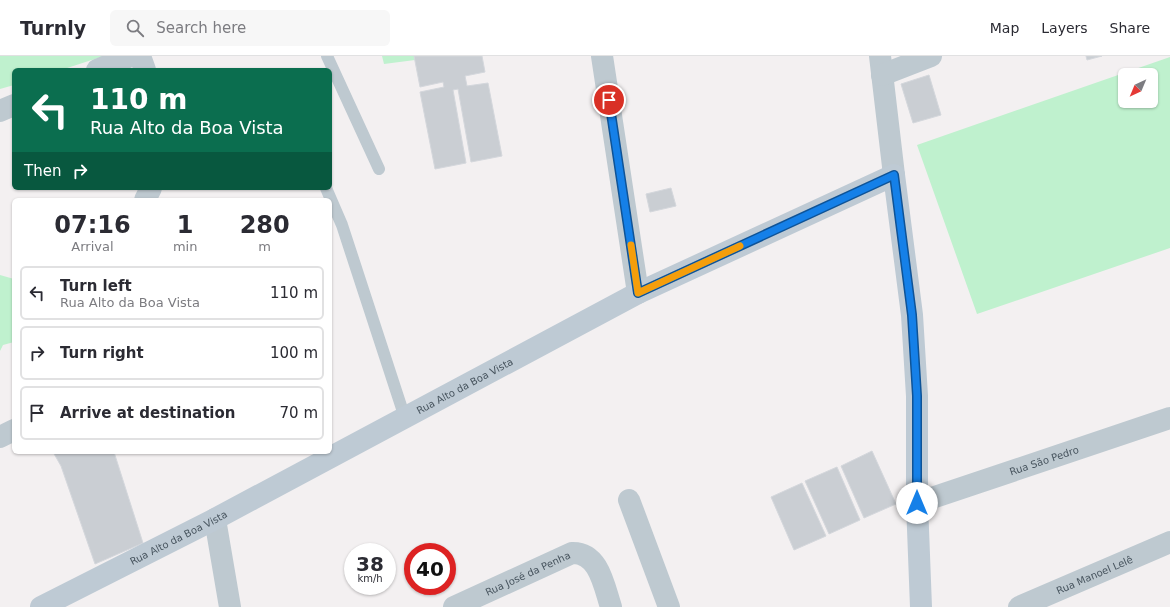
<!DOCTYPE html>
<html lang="en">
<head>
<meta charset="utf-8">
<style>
	:root { --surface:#fff; --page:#f7f7f7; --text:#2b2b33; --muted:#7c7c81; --line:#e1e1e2 }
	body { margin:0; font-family:"DejaVu Sans",sans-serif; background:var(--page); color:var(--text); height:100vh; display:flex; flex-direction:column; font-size:15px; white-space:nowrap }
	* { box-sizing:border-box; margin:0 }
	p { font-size:13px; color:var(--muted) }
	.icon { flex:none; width:22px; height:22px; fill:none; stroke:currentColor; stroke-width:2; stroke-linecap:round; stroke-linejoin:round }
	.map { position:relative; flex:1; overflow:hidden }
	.sheet { position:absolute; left:12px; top:142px; width:320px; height:256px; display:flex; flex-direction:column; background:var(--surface); border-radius:6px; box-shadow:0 1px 3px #0004 }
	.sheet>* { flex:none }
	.banner { position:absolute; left:12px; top:12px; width:320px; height:122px; border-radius:6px; box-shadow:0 1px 3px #0004; background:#0b6e4f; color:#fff; overflow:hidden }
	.needle { width:26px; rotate:224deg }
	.controls { position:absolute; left:1118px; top:12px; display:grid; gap:8px }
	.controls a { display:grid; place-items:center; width:40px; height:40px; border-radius:6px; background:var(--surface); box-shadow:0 1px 3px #0004; font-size:20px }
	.speed { position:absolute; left:344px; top:487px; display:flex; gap:8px; font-size:20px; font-weight:700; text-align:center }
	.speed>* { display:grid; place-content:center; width:52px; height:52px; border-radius:50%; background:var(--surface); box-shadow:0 1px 3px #0004; line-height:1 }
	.speed small { font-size:10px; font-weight:400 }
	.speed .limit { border:6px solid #d22; background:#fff; color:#111 }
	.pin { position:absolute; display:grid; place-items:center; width:34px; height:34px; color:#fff; margin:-17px; border:2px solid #fff; border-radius:50%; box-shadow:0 1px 4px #0007 }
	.me { position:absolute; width:44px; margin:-22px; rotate:0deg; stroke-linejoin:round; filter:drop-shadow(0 0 3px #0008) }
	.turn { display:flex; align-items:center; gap:14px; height:84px; padding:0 12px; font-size:18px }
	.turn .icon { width:52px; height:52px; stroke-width:2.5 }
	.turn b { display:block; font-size:28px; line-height:34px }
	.then { display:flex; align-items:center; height:38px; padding:0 12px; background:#0003; gap:8px; font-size:15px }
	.eta { display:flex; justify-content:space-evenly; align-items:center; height:68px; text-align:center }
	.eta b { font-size:24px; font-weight:800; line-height:28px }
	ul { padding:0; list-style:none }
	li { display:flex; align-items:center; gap:12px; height:54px; margin:0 8px 6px; padding:0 4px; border:2px solid var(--line); border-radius:6px }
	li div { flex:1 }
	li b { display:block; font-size:15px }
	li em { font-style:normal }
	header { display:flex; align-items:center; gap:24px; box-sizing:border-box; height:56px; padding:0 20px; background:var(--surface); border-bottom:1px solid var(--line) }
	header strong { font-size:19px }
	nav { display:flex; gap:22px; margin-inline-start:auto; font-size:14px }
	.search { width:280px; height:36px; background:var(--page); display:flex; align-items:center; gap:10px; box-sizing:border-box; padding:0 14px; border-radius:6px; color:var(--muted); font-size:15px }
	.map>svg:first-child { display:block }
	.green { fill:#bff1ce; fill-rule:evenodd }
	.building { fill:#caced3; stroke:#d4d7dc }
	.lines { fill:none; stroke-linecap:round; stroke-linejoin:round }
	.lane { stroke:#bec9d0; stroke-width:12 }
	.street { stroke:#bec9d0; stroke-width:22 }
	.secondary { stroke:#becad4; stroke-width:22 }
	.route-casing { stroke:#0e5397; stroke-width:10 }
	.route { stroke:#1580e8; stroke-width:7 }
	.slow { stroke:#f59e0b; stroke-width:7 }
	.labels { text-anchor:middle; stroke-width:3.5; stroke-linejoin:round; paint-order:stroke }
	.street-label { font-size:10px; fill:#48555f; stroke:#fff }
</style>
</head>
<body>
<header>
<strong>Turnly</strong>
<div class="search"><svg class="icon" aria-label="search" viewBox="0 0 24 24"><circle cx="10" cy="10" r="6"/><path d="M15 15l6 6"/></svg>Search here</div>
<nav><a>Map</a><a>Layers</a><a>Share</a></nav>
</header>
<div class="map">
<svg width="1170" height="551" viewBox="0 0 1170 551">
	<rect width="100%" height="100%" fill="#f3f0f1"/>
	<!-- green -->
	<g class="green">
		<polygon points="0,0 104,0 61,14 14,14 14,29 0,33"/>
		<polygon points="382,0 414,0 415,4 384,8"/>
		<path d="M1170 1V192L977 258 917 89ZM1125 19H1151V45H1125Z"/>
		<polygon points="0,219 14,223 14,286 3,289 0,295"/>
	</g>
	<!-- building -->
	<g class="building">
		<polygon points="414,0 482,0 485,16 465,20 467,30 488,27 502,100 471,106 458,33 453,34 466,107 435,113 420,36 444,31 443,26 420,31"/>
		<polygon points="1086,0 1102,0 1087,4"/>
		<polygon points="929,19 941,59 913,67 901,28"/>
		<polygon points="671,132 676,150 650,156 646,138"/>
		<polygon points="872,395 896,448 864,462 841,410"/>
		<polygon points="53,396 114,396 143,487 95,508 61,410"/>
		<polygon points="837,411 860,464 829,478 805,425"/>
		<polygon points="802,427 826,480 794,494 771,441"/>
	</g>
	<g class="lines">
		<!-- lane -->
		<g class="lane">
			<polyline points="327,0 379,113"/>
			<polyline points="326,132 342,169 405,362"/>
		</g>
		<!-- street -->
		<g class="street">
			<polyline points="140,0 145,14"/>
			<polyline points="602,0 638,237"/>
			<polyline points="880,0 894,119"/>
			<polyline points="97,14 130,0"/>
			<polyline points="882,19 931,0"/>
			<polyline points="0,55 14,49"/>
			<polyline points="145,144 151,132"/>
			<polyline points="0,381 14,374"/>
			<polyline points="629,444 669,551"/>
			<path id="s1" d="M917 447 1170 362"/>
			<polyline points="215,463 230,551"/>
			<path id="s2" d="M454 551 572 497C599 496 604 530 611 551"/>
			<path id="s3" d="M1019 551 1170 486"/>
		</g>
		<!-- secondary -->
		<path class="secondary" id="s4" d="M41 551 215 463 638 237 894 119 912 259 917 340V447L921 551"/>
	</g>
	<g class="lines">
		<defs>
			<polyline id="route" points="609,44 638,237 894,119 912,259 917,340 917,447"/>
		</defs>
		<!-- route casing -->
		<use href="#route" class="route-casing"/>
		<!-- route -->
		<use href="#route" class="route"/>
		<!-- slow -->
		<polyline class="slow" points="631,189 638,237 740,190"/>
	</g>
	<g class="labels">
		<!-- street labels -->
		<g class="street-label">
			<text dy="4" stroke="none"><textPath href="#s4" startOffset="478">Rua Alto da Boa Vista</textPath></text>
			<text dy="4" stroke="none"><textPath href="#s1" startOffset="134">Rua São Pedro</textPath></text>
			<text dy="4" stroke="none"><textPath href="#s4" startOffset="154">Rua Alto da Boa Vista</textPath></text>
			<text dy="4" stroke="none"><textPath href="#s2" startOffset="81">Rua José da Penha</textPath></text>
			<text dy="4" stroke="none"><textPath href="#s3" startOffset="82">Rua Manoel Lelê</textPath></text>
		</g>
	</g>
</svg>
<div class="controls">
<a><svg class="needle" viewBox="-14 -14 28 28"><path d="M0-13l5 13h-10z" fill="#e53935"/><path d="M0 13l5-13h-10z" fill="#7c7c81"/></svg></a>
</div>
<div class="speed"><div>38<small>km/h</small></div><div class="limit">40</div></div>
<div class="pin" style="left:609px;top:44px;background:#d93025"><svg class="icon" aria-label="arrive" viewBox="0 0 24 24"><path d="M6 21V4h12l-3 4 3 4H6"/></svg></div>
<svg class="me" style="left:917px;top:447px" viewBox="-20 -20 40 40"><circle r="19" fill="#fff"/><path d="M0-13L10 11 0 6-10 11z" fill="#1580e8"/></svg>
<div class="banner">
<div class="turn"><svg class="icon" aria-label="left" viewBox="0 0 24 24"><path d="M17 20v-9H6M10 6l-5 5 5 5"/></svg><div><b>110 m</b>Rua Alto da Boa Vista</div></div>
<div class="then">Then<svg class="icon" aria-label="right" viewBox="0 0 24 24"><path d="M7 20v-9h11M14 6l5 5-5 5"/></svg></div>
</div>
<section class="sheet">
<div class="eta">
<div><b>07:16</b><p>Arrival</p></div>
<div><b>1</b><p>min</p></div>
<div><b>280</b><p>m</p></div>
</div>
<ul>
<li><svg class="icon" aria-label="left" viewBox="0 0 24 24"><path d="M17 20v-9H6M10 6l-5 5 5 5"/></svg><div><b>Turn left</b><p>Rua Alto da Boa Vista</p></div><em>110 m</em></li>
<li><svg class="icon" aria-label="right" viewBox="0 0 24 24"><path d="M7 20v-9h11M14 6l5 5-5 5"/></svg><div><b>Turn right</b></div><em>100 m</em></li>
<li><svg class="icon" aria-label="arrive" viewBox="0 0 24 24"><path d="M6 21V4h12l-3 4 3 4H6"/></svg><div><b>Arrive at destination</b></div><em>70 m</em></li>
</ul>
</section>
</div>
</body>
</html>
